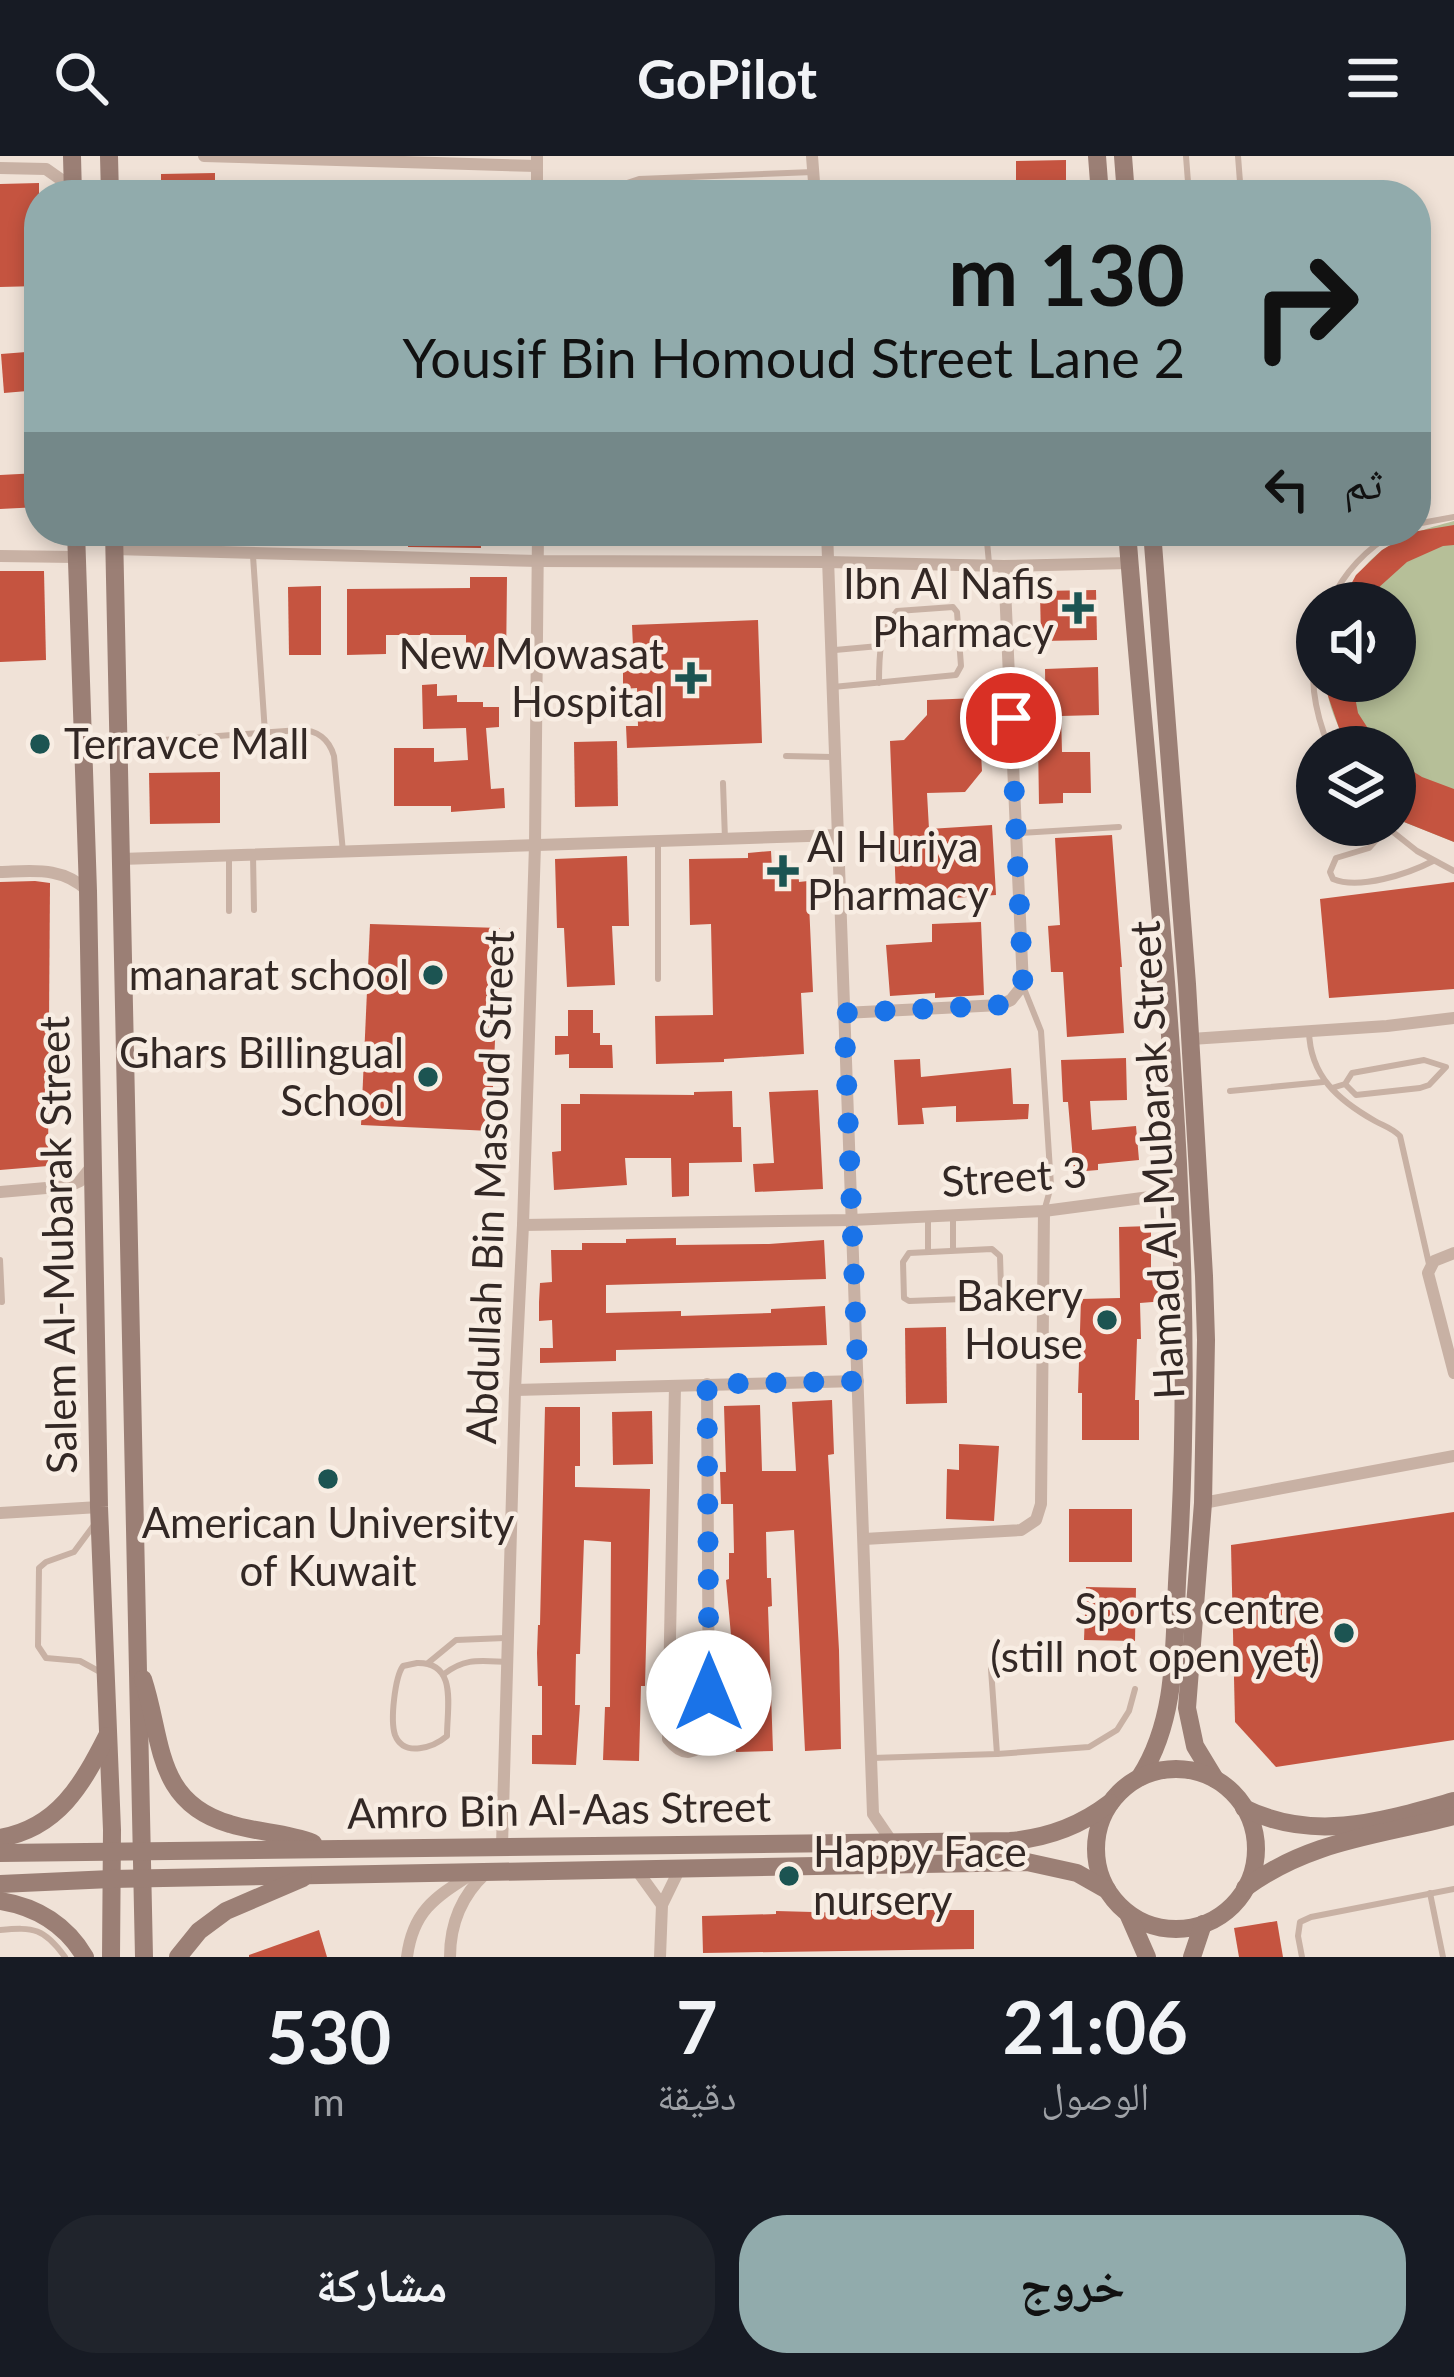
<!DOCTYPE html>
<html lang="ar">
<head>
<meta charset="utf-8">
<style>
	:root { --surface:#171b24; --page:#20242c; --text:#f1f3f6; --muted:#9ea1a6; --accent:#91abac }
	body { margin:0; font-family:Lato,"Noto Naskh Arabic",sans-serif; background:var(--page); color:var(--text); direction:rtl; height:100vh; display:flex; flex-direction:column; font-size:45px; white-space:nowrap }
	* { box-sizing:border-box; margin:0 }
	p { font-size:39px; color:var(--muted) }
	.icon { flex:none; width:66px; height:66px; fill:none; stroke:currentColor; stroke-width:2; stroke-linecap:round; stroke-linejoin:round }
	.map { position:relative; height:1801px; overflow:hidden; direction:ltr }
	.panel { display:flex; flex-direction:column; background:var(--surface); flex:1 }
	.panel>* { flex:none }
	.top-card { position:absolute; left:24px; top:24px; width:1407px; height:366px; border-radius:48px; box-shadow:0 6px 18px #0003; direction:rtl; background:#91abac; color:#111; overflow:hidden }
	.fabs { position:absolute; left:1296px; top:426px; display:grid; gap:24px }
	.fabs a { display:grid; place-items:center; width:120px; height:120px; border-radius:50%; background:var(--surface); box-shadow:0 6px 18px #0003; font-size:60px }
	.pin { position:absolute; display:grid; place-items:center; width:102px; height:102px; color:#fff; margin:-51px; border:6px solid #fff; border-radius:50%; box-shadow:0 3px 12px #0007 }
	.me { position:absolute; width:132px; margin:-66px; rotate:0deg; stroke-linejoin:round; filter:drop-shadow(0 0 9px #0008) }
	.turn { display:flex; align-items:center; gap:42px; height:252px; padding:0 48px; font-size:54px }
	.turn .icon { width:156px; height:156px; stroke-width:2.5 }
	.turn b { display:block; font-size:84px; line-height:102px }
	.then { display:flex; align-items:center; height:114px; padding:0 48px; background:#0003; gap:24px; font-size:45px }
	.eta { display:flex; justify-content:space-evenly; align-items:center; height:204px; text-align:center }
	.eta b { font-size:72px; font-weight:700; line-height:84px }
	.action { display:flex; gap:24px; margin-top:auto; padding:24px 48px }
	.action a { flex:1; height:138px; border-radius:48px; background:var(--accent); color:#111; font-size:48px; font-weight:700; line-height:138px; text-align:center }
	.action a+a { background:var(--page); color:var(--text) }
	header { display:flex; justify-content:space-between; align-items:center; height:156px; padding:0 48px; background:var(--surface); font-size:54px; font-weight:700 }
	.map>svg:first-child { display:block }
	.green { fill:#b6bf98 }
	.building { fill:#c55440 }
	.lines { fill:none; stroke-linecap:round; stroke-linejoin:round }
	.service { stroke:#c8b1a4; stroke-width:6 }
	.minor { stroke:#c8b1a4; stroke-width:12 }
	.secondary { stroke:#9b7f75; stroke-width:18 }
	.route { stroke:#1a73e8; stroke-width:21; stroke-dasharray:0 37.8 }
	.poi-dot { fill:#1c5452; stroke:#f8ede3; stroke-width:4.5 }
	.labels { text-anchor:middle; stroke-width:9; stroke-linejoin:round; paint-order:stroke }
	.poi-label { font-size:42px; fill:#332825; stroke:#f8ede3; text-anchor:end }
	.street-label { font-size:42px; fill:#332825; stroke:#f8ede3 }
</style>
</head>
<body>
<header><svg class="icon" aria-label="menu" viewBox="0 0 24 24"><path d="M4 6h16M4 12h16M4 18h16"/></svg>GoPilot<svg class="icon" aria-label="search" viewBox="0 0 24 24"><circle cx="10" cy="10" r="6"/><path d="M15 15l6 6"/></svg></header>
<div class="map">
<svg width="1454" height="1801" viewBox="0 0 1454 1801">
	<rect width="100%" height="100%" fill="#f0e2d7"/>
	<!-- green -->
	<path class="green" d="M1454 365V686L1404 666 1413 644 1395 633V591H1349C1338 571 1327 548 1326 525H1395V447H1341C1369 393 1397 380 1454 365Z"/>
	<!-- building -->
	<g class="building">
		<polygon points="1066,4 1066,39 1016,39 1016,5"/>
		<polygon points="215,17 215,24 274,24 273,39 161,39 161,18"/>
		<polygon points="39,27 39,130 0,131 0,28"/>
		<polygon points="39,195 39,234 4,237 1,198"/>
		<polygon points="39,317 39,351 0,353 0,319"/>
		<polygon points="1454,369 1454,389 1443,390 1407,406 1377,433 1369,447 1341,447 1356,419 1382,394 1412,376"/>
		<polygon points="408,375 481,375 481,392 408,391"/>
		<polygon points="0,415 44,415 46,504 0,506"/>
		<polygon points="470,421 507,421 506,511 466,511 466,479 386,479 386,498 347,499 347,433 470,432"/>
		<polygon points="321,430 321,499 289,499 288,431"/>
		<polygon points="1096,434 1097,484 1041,485 1040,435"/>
		<polygon points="758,464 762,587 627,592 626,570 638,570 637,532 623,533 623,512 634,512 632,469"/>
		<polygon points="1098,511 1099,559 1061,560 1062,596 1090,596 1091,637 1063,637 1063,647 1039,648 1038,585 1046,584 1045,513"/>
		<polygon points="1326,525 1352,525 1358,557 1380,591 1349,591 1339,572 1327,537"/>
		<polygon points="437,528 437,540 457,539 457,546 483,546 483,551 499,551 499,571 486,572 491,633 504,632 505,652 451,656 451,650 394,650 394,592 434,592 434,606 468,604 466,572 423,573 422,529"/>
		<polygon points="978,542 982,615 965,636 927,637 929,673 992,669 996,739 940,743 939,738 896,740 890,585 904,584 927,559 927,544"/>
		<polygon points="617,585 618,650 575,651 574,586"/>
		<polygon points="1395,604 1422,621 1454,633 1454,686 1404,666 1413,643 1395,633"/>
		<polygon points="220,616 220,667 150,668 149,617"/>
		<polygon points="1112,679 1122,811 1120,811 1124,877 1067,881 1063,816 1051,816 1048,770 1060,769 1055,682"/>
		<polygon points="771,695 772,713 798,712 799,726 808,725 813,836 801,837 804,898 724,903 724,906 656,908 655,860 713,859 711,768 690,769 689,703 748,702 748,697"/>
		<polygon points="627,700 629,770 612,770 615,829 567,831 564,772 557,772 555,703"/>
		<polygon points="35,725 50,727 48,1010 0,1014 0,726"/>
		<polygon points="1454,726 1454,833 1329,842 1320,743"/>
		<polygon points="981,766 984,839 935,842 935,837 890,840 886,789 932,786 932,768"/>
		<polygon points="370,768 500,772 491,975 361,969"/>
		<polygon points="568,854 593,854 593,877 600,877 600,889 612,889 613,912 569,912 569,898 555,899 555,880 568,880"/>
		<polygon points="1126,902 1127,944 1090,945 1092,974 1136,970 1139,1004 1098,1008 1098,1014 1074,1016 1068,946 1063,946 1061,904"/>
		<polygon points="920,903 921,921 1011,912 1013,948 1029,948 1028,963 956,966 956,950 922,952 924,968 898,969 894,904"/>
		<polygon points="818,934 823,1033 755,1036 753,1008 774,1007 769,936"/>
		<polygon points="732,935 733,971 741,971 742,1006 689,1007 689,1040 672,1041 671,1002 625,1002 627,1029 554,1034 552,996 561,995 561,948 580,948 580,938 694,939 694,936"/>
		<polygon points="1151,1070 1151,1124 1163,1123 1165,1145 1140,1147 1141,1183 1137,1183 1135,1244 1139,1244 1139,1284 1082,1284 1082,1237 1078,1237 1081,1143 1120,1142 1119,1071"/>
		<polygon points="676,1082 676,1089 769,1088 824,1084 826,1123 606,1129 606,1157 681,1155 681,1160 771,1157 771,1153 825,1150 827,1189 616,1194 616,1205 540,1207 540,1192 553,1192 552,1164 539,1165 539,1146 540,1127 552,1126 551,1094 582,1094 582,1087 626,1087 626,1083"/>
		<polygon points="946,1171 947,1247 906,1248 905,1172"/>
		<polygon points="832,1244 834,1298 828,1299 839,1494 841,1593 805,1595 794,1374 766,1376 767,1422 771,1422 772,1450 768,1451 773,1595 736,1596 735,1570 740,1570 738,1523 735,1523 726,1424 729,1423 729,1397 734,1397 733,1348 721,1348 720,1316 726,1316 724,1250 760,1249 762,1315 796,1315 792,1246"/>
		<polygon points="545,1251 580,1251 580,1310 575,1310 575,1331 650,1333 645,1530 641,1530 639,1605 603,1604 605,1551 610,1551 611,1386 584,1384 580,1498 576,1498 575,1549 580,1549 576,1609 532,1608 532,1579 542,1579 542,1530 538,1530 537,1497 538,1469 540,1469"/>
		<polygon points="652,1255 653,1308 613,1309 612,1256"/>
		<polygon points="959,1288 999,1290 994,1365 946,1363 947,1313 959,1314"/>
		<rect x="1069" y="1353" width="63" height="53"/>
		<polygon points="1454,1356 1454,1584 1276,1611 1235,1566 1231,1389"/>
		<polygon points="1086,1431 1136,1432 1135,1485 1084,1484"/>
		<polygon points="849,1754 974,1754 974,1793 703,1797 702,1760 776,1758 776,1755 849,1757"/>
		<polygon points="1277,1765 1283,1801 1239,1801 1234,1772"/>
		<polygon points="319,1774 327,1801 249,1801 249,1799"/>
	</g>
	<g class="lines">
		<!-- service -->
		<g class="service">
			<polyline points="1186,0 1189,39"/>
			<polyline points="1238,0 1241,39"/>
			<polyline points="615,39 627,27 639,23 813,16"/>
			<polyline points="928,39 952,34 959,39"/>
			<polyline points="1416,368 1454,361"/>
			<polyline points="986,375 989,407"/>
			<polyline points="253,400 265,577"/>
			<path d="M1330 447C1344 416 1367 392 1397 375"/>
			<polyline points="959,484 1007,479"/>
			<path d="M1317 485C1308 521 1315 557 1329 591"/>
			<polyline points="835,494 879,490"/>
			<path d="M833 531 956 519 961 510 957 456 953 451 897 455C879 476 879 500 879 527"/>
			<path d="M122 587 300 574C317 574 329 583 334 600L343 696"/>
			<polyline points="786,600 832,601"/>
			<polyline points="723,627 725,683"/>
			<path d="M1388 671 1369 692 1336 702 1330 716 1333 723C1359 734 1408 718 1433 705"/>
			<polyline points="1388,672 1417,695 1454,715"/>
			<polyline points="1020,677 1119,671"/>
			<polyline points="658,685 658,823"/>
			<polyline points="253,699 254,754"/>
			<polyline points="229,755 229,700"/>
			<polyline points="1023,830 1041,875 1051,1030 1045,1052"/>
			<path d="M1309 875C1310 920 1338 944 1375 965 1384 970 1392 972 1400 980L1429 1108"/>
			<polyline points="1332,932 1345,928 1352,917 1424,904 1446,911 1429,929 1420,932 1356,939 1345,928"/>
			<polyline points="1230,935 1323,926"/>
			<polyline points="953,1061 953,1094"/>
			<polygon points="992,1093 1000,1100 1001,1132 991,1142 909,1145 904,1142 903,1106 909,1097"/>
			<polyline points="928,1095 928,1062"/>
			<polyline points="0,1104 2,1146"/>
			<polyline points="94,1369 74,1396 46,1406 39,1412 38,1490 46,1502 80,1505 102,1517"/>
			<path d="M417 1507C458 1506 447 1551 447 1580 434 1591 404 1602 395 1579 390 1564 395 1521 403 1510Z"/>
			<polyline points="428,1507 456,1484 505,1482"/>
			<polyline points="991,1513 997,1598"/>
			<path d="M444 1518C466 1501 481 1505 508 1506"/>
			<polyline points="872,1602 997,1598 1089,1591 1117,1574 1129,1555 1135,1533"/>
			<polyline points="1430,1737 1443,1801"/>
			<path d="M0 1774C34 1771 44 1772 65 1801"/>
			<polyline points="1302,1801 1298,1780 1300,1766 1311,1761 1454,1733"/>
		</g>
		<!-- minor -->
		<g class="minor">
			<polyline points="204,0 537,10"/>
			<polyline points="537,0 537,39"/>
			<polyline points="812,0 815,39"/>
			<polyline points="0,12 46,13 73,32"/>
			<polyline points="827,375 873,1658 892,1686"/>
			<polyline points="115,393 538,405 828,406 1004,410 1129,407"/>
			<polyline points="0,400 76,401"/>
			<polyline points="121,703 838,679"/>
			<path d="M0 716C33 715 62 710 88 735"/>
			<polyline points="844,857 1000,849 1011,844 1023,829 1004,410"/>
			<polyline points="1191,883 1387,870 1454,862"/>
			<polyline points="0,1036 69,1030 80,1025 92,1010"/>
			<polyline points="523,1069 852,1064 1044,1055 1180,1037"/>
			<polyline points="1454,1097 1434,1105 1428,1117 1454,1217"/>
			<path d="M675 1230 668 1583C683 1602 696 1599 709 1581L707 1228"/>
			<polyline points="515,1234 858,1225"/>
			<polyline points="1203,1347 1454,1300"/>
			<polyline points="0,1357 99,1351"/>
			<polyline points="864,1383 1021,1374 1036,1364 1041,1348 1044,1055"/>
			<polyline points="502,1690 515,1234 523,1069 535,689 538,375"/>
			<polyline points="636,1713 662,1749"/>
			<path d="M407 1801C413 1754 436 1741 473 1717"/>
			<path d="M450 1801C450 1767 461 1740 486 1717"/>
			<polyline points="660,1801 662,1749 680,1712"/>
		</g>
		<!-- secondary -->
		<g class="secondary">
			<polyline points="72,0 73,39"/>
			<polyline points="109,0 110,39"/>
			<polyline points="1097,0 1100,39"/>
			<polyline points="1123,0 1126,39"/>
			<polyline points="76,375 88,735 99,1351 112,1674 111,1801"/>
			<polyline points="114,375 144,1801"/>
			<path d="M1127 375C1154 719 1200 1063 1178 1409 1173 1481 1180 1559 1140 1621"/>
			<polyline points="1152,375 1187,828 1204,1120 1206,1184 1203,1347 1187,1552 1195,1590 1215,1623"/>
			<path d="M143 1523C163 1583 154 1646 230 1668 258 1677 286 1676 313 1687"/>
			<circle cx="1176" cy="1693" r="80"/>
			<path d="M1244 1652C1314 1687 1383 1665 1454 1645"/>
			<path d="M0 1682C58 1672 82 1629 107 1580"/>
			<path d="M0 1697 1010 1685C1048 1682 1080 1670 1110 1647"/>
			<polyline points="0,1728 111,1723 1027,1706 1077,1717 1107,1734"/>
			<path d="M1245 1732C1310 1684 1378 1680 1454 1660"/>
			<path d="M0 1745C37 1751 66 1769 85 1801"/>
			<polyline points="1129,1760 1147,1801"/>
			<polyline points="178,1801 199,1775 226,1755 303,1722"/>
			<polyline points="1192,1801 1203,1768"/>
		</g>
	</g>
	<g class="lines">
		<!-- route -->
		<polyline class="route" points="709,1537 707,1228 858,1225 844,857 1000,849 1010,844 1023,829 1011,562"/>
	</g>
	<!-- markers -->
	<g class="poi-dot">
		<path d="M1072 434h12v12h12v12h-12v12h-12v-12h-12v-12h12z"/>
		<path d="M685 504h12v12h12v12h-12v12h-12v-12h-12v-12h12z"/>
		<circle cx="40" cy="588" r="12"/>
		<path d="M777 697h12v12h12v12h-12v12h-12v-12h-12v-12h12z"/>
		<circle cx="433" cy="819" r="12"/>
		<circle cx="428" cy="921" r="12"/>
		<circle cx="1107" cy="1164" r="12"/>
		<circle cx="328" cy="1323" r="12"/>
		<circle cx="1344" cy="1477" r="12"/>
		<circle cx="789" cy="1720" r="12"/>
	</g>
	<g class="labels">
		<!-- poi labels -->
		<g class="poi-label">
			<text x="1054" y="443">Ibn Al Nafis<tspan x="1054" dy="48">Pharmacy</tspan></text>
			<text x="664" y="513">New Mowasat<tspan x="664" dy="48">Hospital</tspan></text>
			<text x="64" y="603" text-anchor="start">Terravce Mall</text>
			<text x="807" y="706" text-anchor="start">Al Huriya<tspan x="807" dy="48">Pharmacy</tspan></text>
			<text x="409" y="834">manarat school</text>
			<text x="404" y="912">Ghars Billingual<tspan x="404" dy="48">School</tspan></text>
			<text x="1083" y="1155">Bakery<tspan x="1083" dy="48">House</tspan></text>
			<text x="328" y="1382" text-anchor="middle">American University<tspan x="328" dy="48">of Kuwait</tspan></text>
			<text x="1320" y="1468">Sports centre<tspan x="1320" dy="48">(still not open yet)</tspan></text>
			<text x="813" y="1711" text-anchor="start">Happy Face<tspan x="813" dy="48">nursery</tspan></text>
		</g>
		<!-- street labels -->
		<g class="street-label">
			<text transform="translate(1157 1004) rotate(-93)" y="15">Hamad Al-Mubarak Street</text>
			<text transform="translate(1014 1021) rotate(-4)" y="15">Street 3</text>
			<text transform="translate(490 1031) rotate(-88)" y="15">Abdullah Bin Masoud Street</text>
			<text transform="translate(58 1089) rotate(-91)" y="15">Salem Al-Mubarak Street</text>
			<text transform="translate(559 1654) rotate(-1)" y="15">Amro Bin Al-Aas Street</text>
		</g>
	</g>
</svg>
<div class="fabs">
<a><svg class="icon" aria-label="sound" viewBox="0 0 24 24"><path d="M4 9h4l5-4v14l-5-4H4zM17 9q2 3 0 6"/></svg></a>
<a><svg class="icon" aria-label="layers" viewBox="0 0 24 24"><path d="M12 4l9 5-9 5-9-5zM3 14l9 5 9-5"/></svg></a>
</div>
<div class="pin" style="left:1011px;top:562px;background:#d93025"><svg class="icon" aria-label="arrive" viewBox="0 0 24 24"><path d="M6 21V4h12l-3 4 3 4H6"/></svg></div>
<svg class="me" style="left:709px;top:1537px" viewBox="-20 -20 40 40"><circle r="19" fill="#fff"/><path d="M0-13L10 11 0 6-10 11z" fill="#1a73e8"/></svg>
<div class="top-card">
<div class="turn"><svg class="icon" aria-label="right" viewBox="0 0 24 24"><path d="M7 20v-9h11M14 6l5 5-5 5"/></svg><div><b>130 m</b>Yousif Bin Homoud Street Lane 2</div></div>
<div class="then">ثم<svg class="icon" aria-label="left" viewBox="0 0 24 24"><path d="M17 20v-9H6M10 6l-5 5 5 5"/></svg></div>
</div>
</div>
<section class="panel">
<div class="eta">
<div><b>21:06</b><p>الوصول</p></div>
<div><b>7</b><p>دقيقة</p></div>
<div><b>530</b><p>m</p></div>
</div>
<div class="action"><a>خروج</a><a>مشاركة</a></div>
</section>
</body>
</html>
